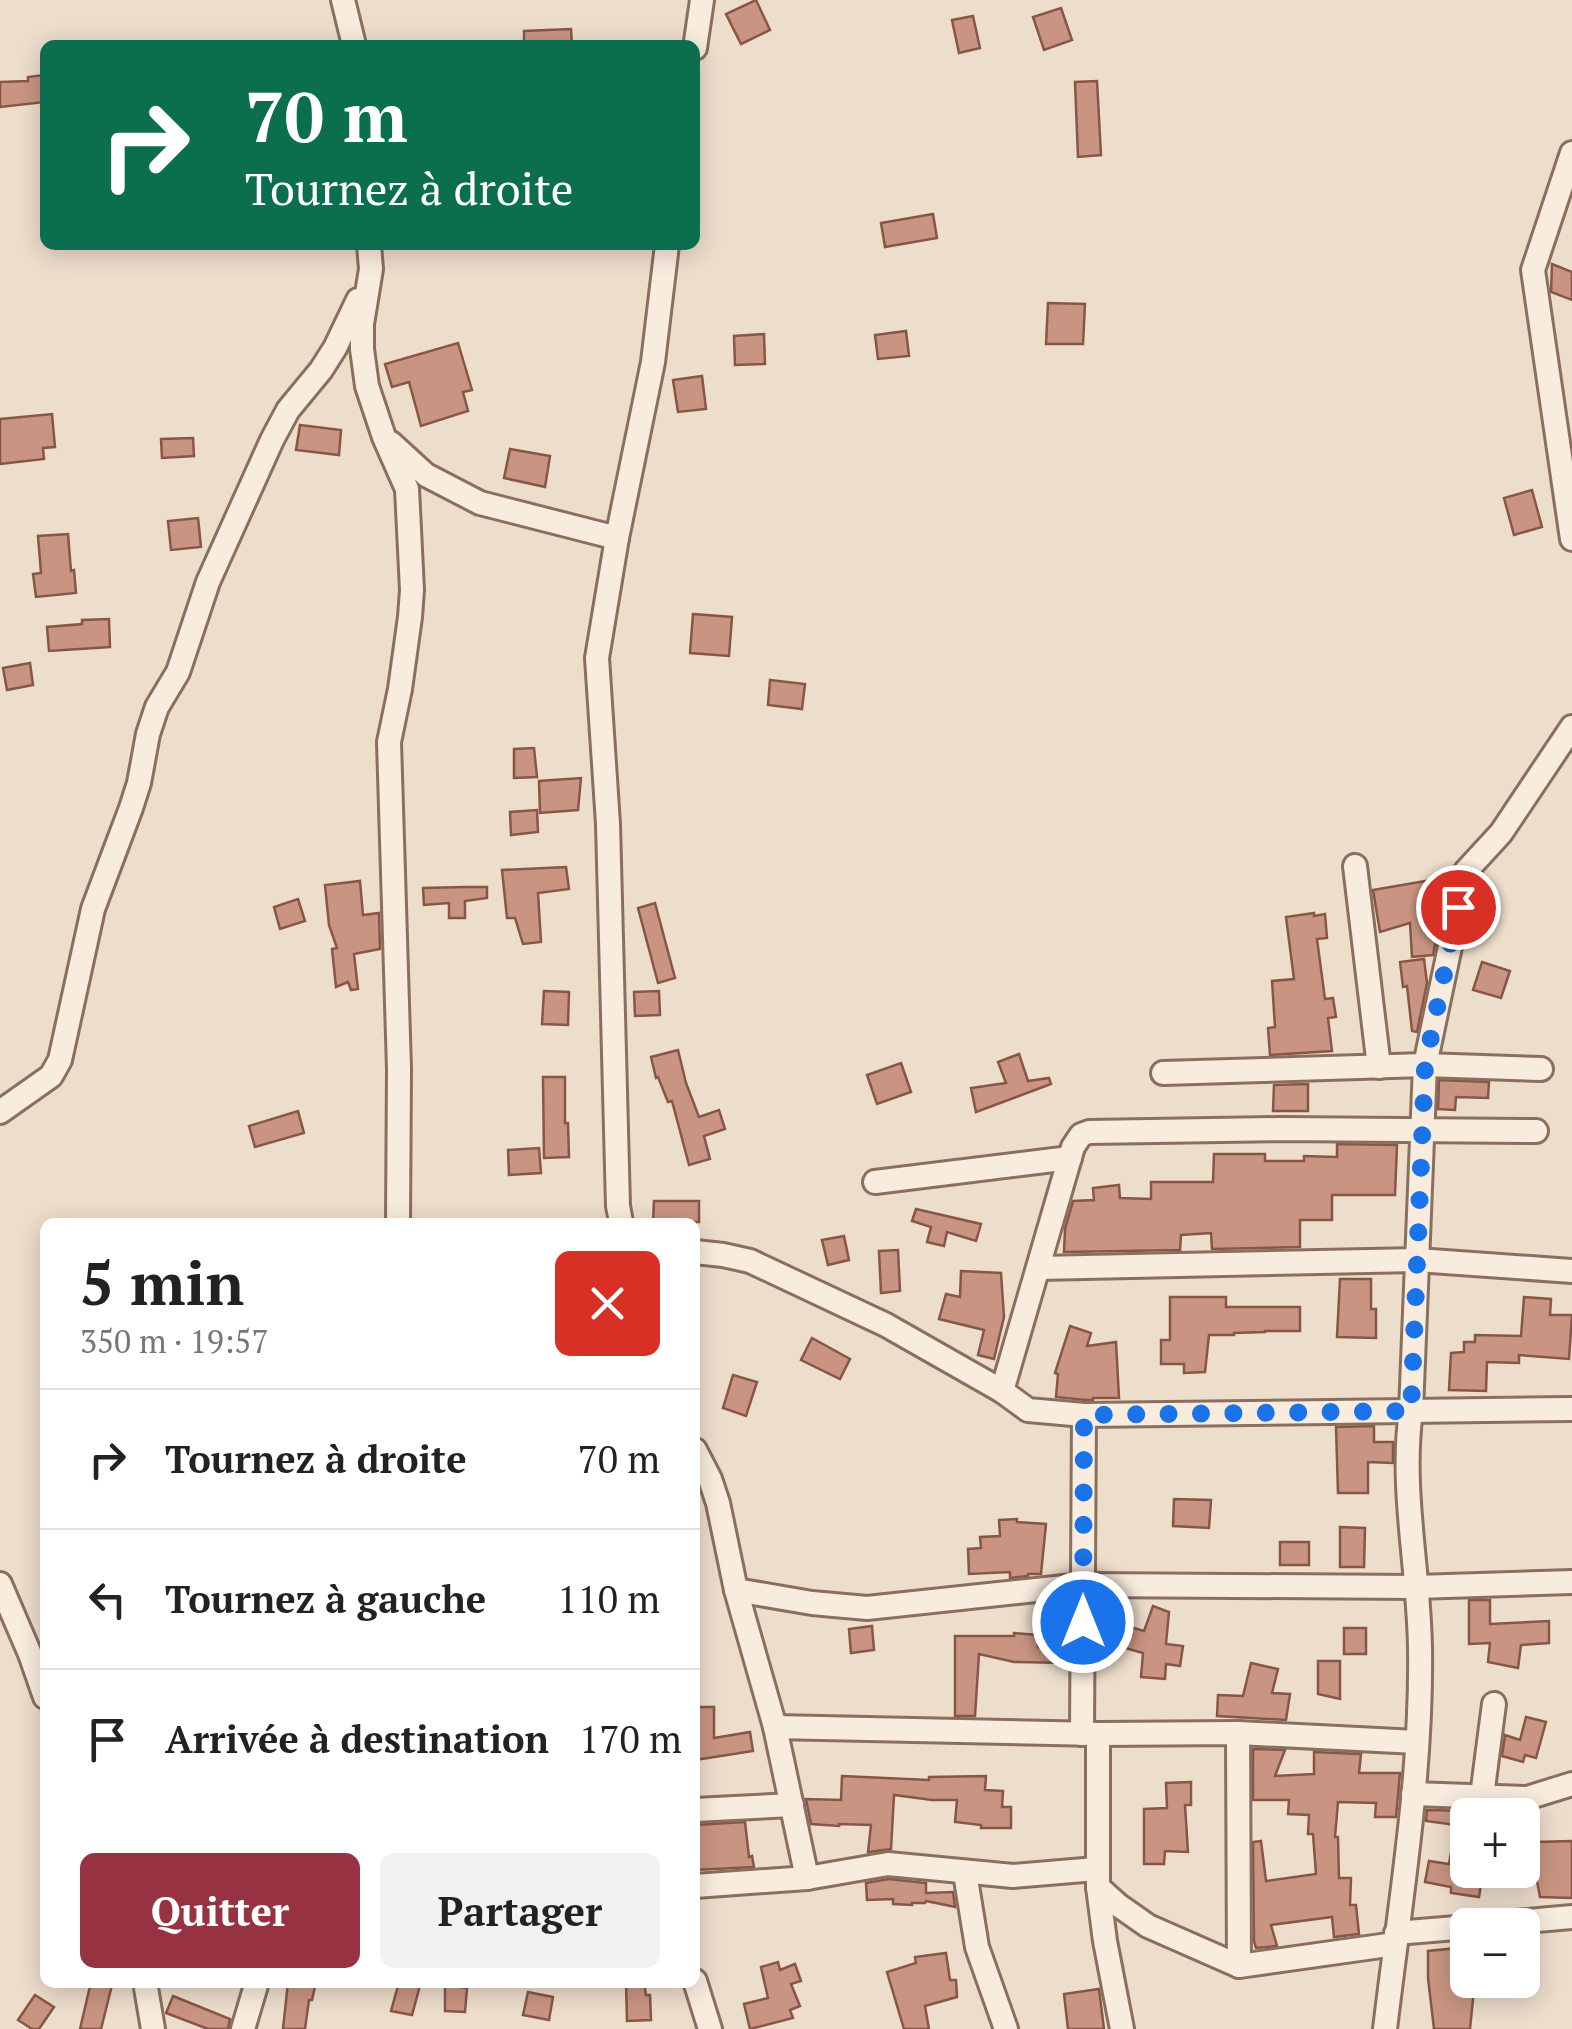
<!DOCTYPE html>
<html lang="fr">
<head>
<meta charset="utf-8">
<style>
	:root { --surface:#fff; --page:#f2f2f2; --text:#222; --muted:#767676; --line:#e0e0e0; --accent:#963242 }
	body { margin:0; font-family:"PT Serif",serif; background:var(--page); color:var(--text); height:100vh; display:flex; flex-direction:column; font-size:38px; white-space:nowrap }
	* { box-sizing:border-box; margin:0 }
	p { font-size:32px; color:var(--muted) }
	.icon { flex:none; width:55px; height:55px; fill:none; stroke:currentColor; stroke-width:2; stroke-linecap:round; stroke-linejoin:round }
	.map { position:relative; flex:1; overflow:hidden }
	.details { position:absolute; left:40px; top:1218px; width:660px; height:770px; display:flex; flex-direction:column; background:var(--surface); border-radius:15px; box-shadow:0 5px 25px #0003 }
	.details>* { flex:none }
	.banner { position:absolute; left:40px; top:40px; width:660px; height:210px; border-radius:15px; box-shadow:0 5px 25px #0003; background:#0b6e4f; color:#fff; overflow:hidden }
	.fabs { position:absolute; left:1450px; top:1798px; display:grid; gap:20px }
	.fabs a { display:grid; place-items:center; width:90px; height:90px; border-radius:15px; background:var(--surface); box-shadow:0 5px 25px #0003; font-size:50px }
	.pin { position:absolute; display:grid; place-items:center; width:85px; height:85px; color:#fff; margin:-42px; border:5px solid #fff; border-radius:50%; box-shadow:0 2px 10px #0007 }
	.me { position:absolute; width:110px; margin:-55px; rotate:0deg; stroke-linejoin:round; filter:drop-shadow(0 0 8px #0008) }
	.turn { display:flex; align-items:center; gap:35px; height:210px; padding:0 40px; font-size:45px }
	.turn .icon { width:130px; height:130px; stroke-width:2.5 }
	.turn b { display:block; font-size:70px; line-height:85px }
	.round { display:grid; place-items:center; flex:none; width:105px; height:105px; border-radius:15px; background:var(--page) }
	.headline { display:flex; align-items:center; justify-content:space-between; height:170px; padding:0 40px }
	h1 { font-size:60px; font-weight:800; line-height:75px }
	.action { display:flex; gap:20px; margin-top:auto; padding:20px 40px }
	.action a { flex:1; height:115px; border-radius:15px; background:var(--accent); color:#fff; font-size:40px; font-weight:800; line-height:115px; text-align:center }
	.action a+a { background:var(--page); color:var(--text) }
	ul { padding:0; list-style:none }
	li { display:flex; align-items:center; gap:30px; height:140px; padding:0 40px; border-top:2px solid var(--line) }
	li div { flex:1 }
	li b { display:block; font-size:38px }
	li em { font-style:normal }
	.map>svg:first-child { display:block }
	.building { fill:#c99582; stroke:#885646; stroke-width:2.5 }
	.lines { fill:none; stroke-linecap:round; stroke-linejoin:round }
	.minor-casing { stroke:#8a6f5f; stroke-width:28 }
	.minor { stroke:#f8ecde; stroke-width:22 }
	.route { stroke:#1a73e8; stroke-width:18; stroke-dasharray:0 32.4 }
</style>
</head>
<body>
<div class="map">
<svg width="1572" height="2029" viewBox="0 0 1572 2029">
	<rect width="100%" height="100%" fill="#edddcb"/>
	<!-- building -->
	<g class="building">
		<polygon points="756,0 770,30 741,44 726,14"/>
		<polygon points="1061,8 1072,40 1044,50 1033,17"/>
		<polygon points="973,16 980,48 959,53 952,20"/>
		<polygon points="571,29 572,45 524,45 524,31"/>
		<polygon points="45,75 45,102 0,107 0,82 28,81 28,77"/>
		<polygon points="1097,81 1101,155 1078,157 1075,82"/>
		<polygon points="933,214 937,238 885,247 881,223"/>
		<polygon points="1552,264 1572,272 1572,300 1551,292"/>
		<polygon points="1048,303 1085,304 1083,344 1046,344"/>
		<polygon points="906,331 909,356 878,359 875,335"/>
		<polygon points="764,334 765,364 735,365 734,336"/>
		<polygon points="458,343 472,390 463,392 468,411 421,426 409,382 392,387 385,364"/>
		<polygon points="702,376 706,409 678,412 673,380"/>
		<polygon points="52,414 55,447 43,448 44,459 0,464 0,419"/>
		<polygon points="300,425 341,430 339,455 296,450"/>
		<polygon points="193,438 194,456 162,458 161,439"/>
		<polygon points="510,449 550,456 545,487 504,478"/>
		<polygon points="1532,490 1542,527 1514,535 1504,498"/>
		<polygon points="198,518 201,547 171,550 168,521"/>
		<polygon points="68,534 71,571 74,570 76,593 36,597 33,574 41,573 38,536"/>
		<polygon points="693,614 732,617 729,656 690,653"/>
		<polygon points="109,619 110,647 49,651 47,627 82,624 82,620"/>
		<polygon points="30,663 33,685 7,690 3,668"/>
		<polygon points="770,680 805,684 802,709 768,705"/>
		<polygon points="534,748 537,777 514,778 514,749"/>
		<polygon points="581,778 578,810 540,813 539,781"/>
		<polygon points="537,810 538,832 511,835 510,812"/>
		<polygon points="566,867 569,889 538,893 541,942 523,944 515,918 507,918 502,870"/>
		<polygon points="1437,879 1440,902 1434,902 1436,940 1433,955 1412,957 1410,923 1380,932 1373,890"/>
		<polygon points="360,881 363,915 379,913 380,949 354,954 358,989 351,990 348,982 336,987 332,949 337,948 329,925 325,885"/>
		<polygon points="465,887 487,887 487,898 465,901 465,918 449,918 449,903 424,905 423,888"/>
		<polygon points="298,899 305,921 280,929 274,907"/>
		<polygon points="655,903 675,978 658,983 638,908"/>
		<polygon points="1314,913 1314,916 1325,914 1327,938 1317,939 1325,999 1333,998 1336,1017 1328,1018 1332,1051 1270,1055 1268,1028 1275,1027 1272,981 1294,979 1286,917"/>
		<polygon points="1424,959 1427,983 1417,1032 1412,1031 1407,986 1403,987 1400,962"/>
		<polygon points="1482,962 1510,971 1501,998 1473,990"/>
		<polygon points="544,991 569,992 568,1025 542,1024"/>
		<polygon points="659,991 660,1015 635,1016 634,992"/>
		<polygon points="678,1050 686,1083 699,1117 719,1110 725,1129 704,1136 710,1159 689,1165 672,1101 668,1102 658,1077 656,1078 651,1057"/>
		<polygon points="1019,1054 1028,1081 1049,1078 1051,1084 976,1112 971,1088 1006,1083 998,1062"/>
		<polygon points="901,1063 911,1092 877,1104 867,1075"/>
		<polygon points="543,1077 565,1077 565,1123 568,1123 569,1157 544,1158"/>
		<polygon points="1439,1080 1489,1082 1488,1098 1456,1097 1455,1110 1438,1109"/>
		<polygon points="1308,1084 1308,1111 1273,1111 1274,1085"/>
		<polygon points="298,1111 304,1133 255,1147 249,1126"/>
		<polygon points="1337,1144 1397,1145 1395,1195 1332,1195 1332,1220 1300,1220 1300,1247 1212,1249 1211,1233 1181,1235 1180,1250 1064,1252 1065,1229 1073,1201 1094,1200 1093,1188 1119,1185 1120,1198 1151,1199 1151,1182 1213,1182 1214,1154 1265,1154 1265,1161 1304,1161 1304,1156 1337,1157"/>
		<polygon points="539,1148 541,1173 509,1175 508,1150"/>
		<polygon points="654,1201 699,1201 699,1222 653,1222"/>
		<polygon points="916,1209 981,1224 976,1241 947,1232 944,1246 927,1242 931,1227 912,1221"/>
		<polygon points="844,1236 849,1260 828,1265 822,1240"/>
		<polygon points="898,1250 900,1291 881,1293 879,1251"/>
		<polygon points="961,1271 1001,1273 1004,1317 994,1359 978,1355 984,1330 939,1319 946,1294 960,1297"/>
		<polygon points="1340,1279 1371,1279 1371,1309 1376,1309 1376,1338 1337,1337"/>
		<polygon points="1170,1297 1226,1297 1226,1307 1300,1307 1300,1331 1265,1331 1265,1332 1234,1333 1234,1335 1209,1335 1205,1372 1184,1373 1184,1364 1161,1364 1161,1340 1170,1340"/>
		<polygon points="1524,1297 1551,1299 1550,1315 1572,1315 1569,1359 1519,1355 1519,1363 1487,1362 1486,1391 1449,1390 1451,1353 1464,1352 1464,1342 1475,1342 1475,1335 1521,1336"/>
		<polygon points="1070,1326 1091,1333 1087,1346 1116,1342 1119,1398 1093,1398 1093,1400 1085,1400 1056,1397 1058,1374 1055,1373"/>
		<polygon points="812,1338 850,1359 840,1379 801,1360"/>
		<polygon points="733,1375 757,1382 746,1416 723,1408"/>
		<polygon points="1374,1426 1374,1442 1393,1442 1393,1463 1368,1462 1368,1493 1338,1493 1336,1427"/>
		<polygon points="1174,1499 1211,1500 1209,1528 1173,1526"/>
		<polygon points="1017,1519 1017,1522 1046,1524 1041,1574 1028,1574 1028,1576 1010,1578 1010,1572 969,1574 968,1549 981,1548 980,1537 1000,1536 999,1520"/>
		<polygon points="1340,1527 1365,1528 1364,1567 1340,1567"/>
		<rect x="1280" y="1542" width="29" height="23"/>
		<polygon points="1469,1600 1490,1600 1490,1624 1549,1621 1549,1643 1521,1645 1518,1668 1488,1662 1490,1643 1469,1644"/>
		<polygon points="1153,1606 1169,1612 1166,1644 1183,1646 1180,1666 1166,1664 1165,1679 1141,1677 1143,1653 1114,1645 1120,1624 1144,1631"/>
		<polygon points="872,1626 874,1650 851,1653 849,1629"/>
		<rect x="1344" y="1628" width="22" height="26"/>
		<polygon points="1014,1633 1038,1635 1038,1647 1067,1657 1067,1663 1014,1662 979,1654 975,1716 955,1716 955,1636 1014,1636"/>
		<polygon points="1318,1661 1340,1661 1340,1699 1318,1694"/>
		<polygon points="1251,1663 1278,1669 1272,1693 1290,1694 1286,1720 1217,1716 1218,1695 1243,1696"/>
		<polygon points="695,1707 714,1707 714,1738 750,1732 753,1751 695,1760"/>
		<polygon points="1526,1717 1546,1722 1536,1758 1525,1755 1523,1762 1502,1756 1505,1735 1520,1740"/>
		<polygon points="1253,1749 1285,1750 1275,1776 1314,1774 1314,1752 1361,1754 1359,1773 1400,1773 1396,1817 1375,1817 1376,1803 1338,1802 1335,1837 1338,1837 1339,1878 1351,1878 1350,1905 1356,1905 1359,1934 1334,1937 1332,1917 1271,1925 1277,1946 1256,1948 1254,1941 1253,1842 1261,1841 1266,1881 1316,1874 1313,1834 1308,1834 1309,1815 1288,1814 1289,1800 1253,1800"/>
		<polygon points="842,1776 929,1780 929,1777 986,1776 985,1790 1003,1791 1002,1807 1011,1807 1011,1828 981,1828 981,1825 955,1822 957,1800 932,1800 894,1795 891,1849 868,1852 871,1825 839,1824 839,1826 811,1824 806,1799 841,1800"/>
		<polygon points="1191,1782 1191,1805 1185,1805 1188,1852 1165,1851 1164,1864 1144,1864 1144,1809 1167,1808 1166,1783"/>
		<polygon points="1427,1810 1468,1811 1468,1870 1483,1872 1479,1897 1451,1893 1451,1887 1425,1882 1429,1861 1449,1864 1456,1825 1426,1821"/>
		<polygon points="745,1822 749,1857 752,1856 754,1867 695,1870 695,1825"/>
		<polygon points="1572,1841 1572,1898 1540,1897 1536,1876 1536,1842"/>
		<polygon points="889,1879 926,1883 926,1893 953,1892 955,1907 926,1901 925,1903 912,1903 912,1905 893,1904 893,1899 867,1900 866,1883"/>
		<polygon points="1468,1947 1468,1980 1475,1980 1470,2029 1434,2029 1428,1978 1428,1951"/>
		<polygon points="946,1953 950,1980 956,1980 957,1997 925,2006 929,2029 904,2029 887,1972 916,1963 915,1957"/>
		<polygon points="778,1962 780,1970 795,1964 801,1981 791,1984 800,2006 790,2010 793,2018 750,2029 744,2004 768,1998 761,1967"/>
		<polygon points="91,1982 112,1985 101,2029 80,2029"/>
		<polygon points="288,1982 316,1982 312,2000 309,2000 305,2029 283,2029"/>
		<polygon points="399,1982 421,1982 412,2015 391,2011"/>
		<polygon points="626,1982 644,1982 646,1995 650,1995 651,2020 627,2021"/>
		<polygon points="445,1985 467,1988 465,2012 445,2011"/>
		<polygon points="1099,1989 1104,2029 1068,2029 1064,1994"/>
		<polygon points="528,1992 553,1997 549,2020 523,2015"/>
		<polygon points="35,1995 54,2007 39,2029 32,2029 18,2020"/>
		<polygon points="173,1996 230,2019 228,2029 208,2029 166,2013"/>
	</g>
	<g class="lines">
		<defs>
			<g id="minor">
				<polyline points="343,0 354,45"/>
				<polyline points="695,48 702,0"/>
				<polyline points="1572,153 1533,270 1572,539"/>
				<polyline points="369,245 371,269 362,324 362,349 367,386 384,437 407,489 412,590 410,617 400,689 389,742 399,1069 398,1222"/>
				<polyline points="391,443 426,475 480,503 617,538"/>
				<polyline points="1355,866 1379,1067"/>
				<polyline points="1163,1073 1425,1065 1541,1069"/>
				<polyline points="0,1112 51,1076 60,1060 93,909 131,808 139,783 148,734 157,707 178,672 208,582 272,440 288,410 321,370 335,348 358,300"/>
				<polyline points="875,1182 1070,1158"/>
				<polyline points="621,1222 618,1206 608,824 597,658 617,538 653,362 667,245"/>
				<polyline points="695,1252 723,1255 750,1261 886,1325 1002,1391 1028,1410 1084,1415 1572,1409"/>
				<polyline points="1039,1268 1417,1260 1572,1271"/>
				<polyline points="1002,1391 1073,1147 1081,1135 1089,1132 1280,1129 1536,1131"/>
				<polyline points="695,1450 710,1479 718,1503 736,1590 775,1727 807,1878 888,1864 1013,1876 1096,1869"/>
				<polyline points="0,1584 30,1654 45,1697"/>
				<polyline points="736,1590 812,1603 867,1608 1083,1585 1416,1587 1572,1582"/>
				<polyline points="775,1727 1098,1734 1238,1733 1417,1742"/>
				<polyline points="1238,1733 1239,1966"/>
				<polyline points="1082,1734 1084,1415"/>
				<polyline points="1098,1734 1098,1887 1105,1941 1122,2029"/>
				<polyline points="1413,1794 1527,1798 1572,1784"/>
				<polyline points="1482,1796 1494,1704"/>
				<polyline points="695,1810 792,1805"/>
				<polyline points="965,1873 977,1947 1006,2029"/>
				<polyline points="695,1886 807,1878"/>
				<polyline points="1098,1887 1118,1905 1148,1926 1239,1966 1395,1944"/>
				<polyline points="1483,1925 1572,1917"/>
				<polyline points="1396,1933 1468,1927"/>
				<polyline points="695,1981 710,2029"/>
				<polyline points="145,1982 153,2029"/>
				<polyline points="243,2029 257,1982"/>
				<path d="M1385 2029C1400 1903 1422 1775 1420 1648 1419 1569 1400 1489 1411 1411L1425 1065 1466 871 1501 833 1572 727"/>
			</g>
		</defs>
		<!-- minor casing -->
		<use href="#minor" class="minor-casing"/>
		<!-- minor -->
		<use href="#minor" class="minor"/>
	</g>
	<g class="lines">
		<!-- route -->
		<polyline class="route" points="1083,1622 1084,1415 1411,1411 1425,1066 1458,907"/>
	</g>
</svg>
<div class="fabs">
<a>+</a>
<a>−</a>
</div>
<div class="pin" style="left:1458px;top:907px;background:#d93025"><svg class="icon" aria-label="arrive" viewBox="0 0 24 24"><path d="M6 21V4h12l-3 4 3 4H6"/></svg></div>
<svg class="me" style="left:1083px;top:1622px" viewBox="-20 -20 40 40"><circle r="17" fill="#1a73e8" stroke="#fff" stroke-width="3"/><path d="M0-11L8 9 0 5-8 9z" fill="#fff"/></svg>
<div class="banner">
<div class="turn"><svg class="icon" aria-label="right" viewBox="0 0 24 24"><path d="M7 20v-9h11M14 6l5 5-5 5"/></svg><div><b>70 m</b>Tournez à droite</div></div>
</div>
<section class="details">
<div class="headline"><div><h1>5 min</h1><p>350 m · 19:57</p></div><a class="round" style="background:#d93025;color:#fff"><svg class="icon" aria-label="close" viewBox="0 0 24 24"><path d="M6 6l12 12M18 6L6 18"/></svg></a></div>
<ul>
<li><svg class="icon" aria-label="right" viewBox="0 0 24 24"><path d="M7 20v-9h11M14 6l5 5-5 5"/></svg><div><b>Tournez à droite</b></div><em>70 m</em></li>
<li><svg class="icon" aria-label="left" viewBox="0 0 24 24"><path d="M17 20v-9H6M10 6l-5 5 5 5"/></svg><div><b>Tournez à gauche</b></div><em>110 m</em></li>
<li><svg class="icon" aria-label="arrive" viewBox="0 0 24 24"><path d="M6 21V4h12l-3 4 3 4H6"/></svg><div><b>Arrivée à destination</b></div><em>170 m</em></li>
</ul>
<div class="action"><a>Quitter</a><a>Partager</a></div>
</section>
</div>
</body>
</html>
